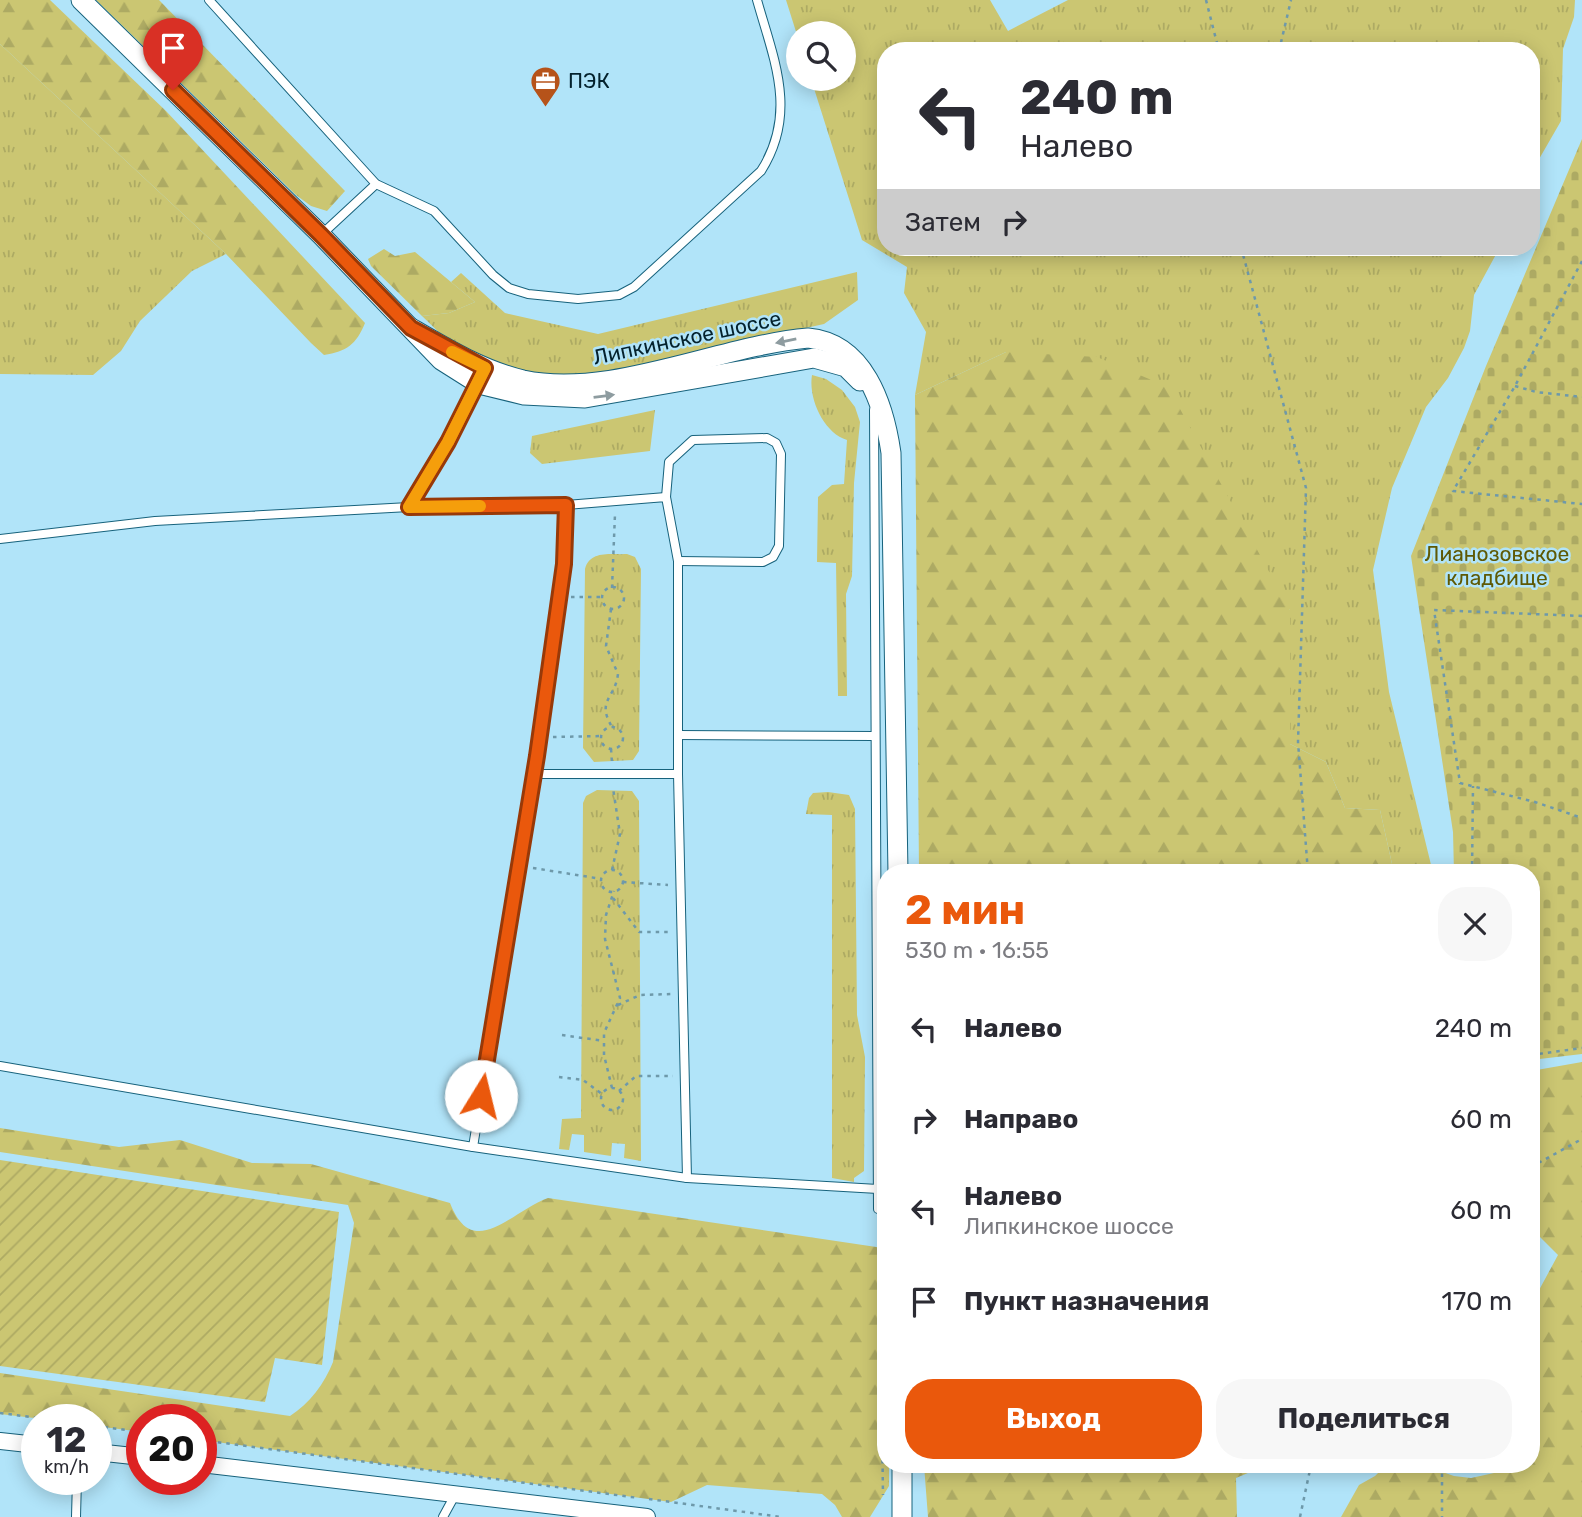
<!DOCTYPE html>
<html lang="ru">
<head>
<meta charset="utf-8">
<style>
	:root { --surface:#fff; --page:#f7f7f7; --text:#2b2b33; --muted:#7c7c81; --accent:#ea580c }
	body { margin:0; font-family:Rubik,sans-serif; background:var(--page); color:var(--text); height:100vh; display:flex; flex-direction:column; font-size:26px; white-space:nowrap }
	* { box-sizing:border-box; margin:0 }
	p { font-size:23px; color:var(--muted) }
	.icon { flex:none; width:38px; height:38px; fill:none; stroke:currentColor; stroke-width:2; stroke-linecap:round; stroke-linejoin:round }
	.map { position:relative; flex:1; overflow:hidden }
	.details { position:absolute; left:877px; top:864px; width:663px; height:609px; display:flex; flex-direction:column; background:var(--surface); border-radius:28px; box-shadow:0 4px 18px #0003 }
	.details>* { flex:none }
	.top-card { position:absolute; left:877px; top:42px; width:663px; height:214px; border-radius:28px; box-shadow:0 4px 18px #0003; background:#fff; color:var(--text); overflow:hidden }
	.buttons { position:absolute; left:786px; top:21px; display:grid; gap:14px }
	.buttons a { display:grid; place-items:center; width:70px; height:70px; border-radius:50%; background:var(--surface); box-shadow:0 4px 18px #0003; font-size:35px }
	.speed { position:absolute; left:21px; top:1404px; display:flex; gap:14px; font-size:35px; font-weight:700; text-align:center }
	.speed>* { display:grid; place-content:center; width:91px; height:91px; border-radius:50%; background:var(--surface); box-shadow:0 4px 18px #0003; line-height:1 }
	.speed small { font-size:18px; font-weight:400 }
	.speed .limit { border:10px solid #d22; background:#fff; color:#111 }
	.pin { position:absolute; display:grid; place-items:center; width:60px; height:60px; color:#fff; margin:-72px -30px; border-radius:50% 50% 50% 0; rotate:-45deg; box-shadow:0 0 7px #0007 }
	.pin .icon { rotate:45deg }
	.me { position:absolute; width:77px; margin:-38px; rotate:9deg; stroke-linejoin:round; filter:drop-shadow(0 0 5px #0008) }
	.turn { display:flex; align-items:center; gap:24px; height:147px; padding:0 28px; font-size:32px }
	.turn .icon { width:91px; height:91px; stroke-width:2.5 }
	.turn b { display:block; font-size:49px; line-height:60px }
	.then { display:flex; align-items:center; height:66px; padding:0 28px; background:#0003; gap:14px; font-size:26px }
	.round { display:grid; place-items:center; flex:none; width:74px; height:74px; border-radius:28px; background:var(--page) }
	.overview { display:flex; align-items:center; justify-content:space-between; height:119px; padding:0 28px }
	h1 { font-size:42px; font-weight:700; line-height:52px; color:var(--accent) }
	.button { display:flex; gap:14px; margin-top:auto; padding:14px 28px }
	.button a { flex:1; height:80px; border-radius:28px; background:var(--accent); color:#fff; font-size:28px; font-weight:700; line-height:80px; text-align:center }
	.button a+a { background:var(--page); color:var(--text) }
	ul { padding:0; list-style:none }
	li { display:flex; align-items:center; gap:21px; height:91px; padding:0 28px }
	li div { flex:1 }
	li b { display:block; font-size:26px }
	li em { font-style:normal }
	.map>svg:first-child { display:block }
	.grass { fill:url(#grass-tufts) }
	.forest { fill:url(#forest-firs) }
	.cemetery { fill:url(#cemetery-stones) }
	.garden { fill:url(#garden-furrows) }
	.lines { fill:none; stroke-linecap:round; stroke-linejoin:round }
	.service-casing { stroke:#17627c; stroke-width:10 }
	.minor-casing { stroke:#17627c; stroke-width:18 }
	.tertiary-casing { stroke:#17627c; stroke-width:21 }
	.path { stroke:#6e99aa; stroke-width:2.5; stroke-dasharray:3.5 5; stroke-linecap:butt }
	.service { stroke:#fff; stroke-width:8 }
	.minor { stroke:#fff; stroke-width:16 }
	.tertiary { stroke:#fff; stroke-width:19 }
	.oneway { fill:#8e9ca0 }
	.route-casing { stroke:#983908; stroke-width:18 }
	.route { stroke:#ea580c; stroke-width:12 }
	.slow { stroke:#f59e0b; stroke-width:12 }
	.labels { text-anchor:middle; stroke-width:5; stroke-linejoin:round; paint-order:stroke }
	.poi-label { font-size:21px; fill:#04222d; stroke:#b1e4f9; text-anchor:start }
	.street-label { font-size:21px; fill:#04222d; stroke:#b1e4f9 }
	.park-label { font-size:21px; fill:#5e5904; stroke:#b1e4f9 }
</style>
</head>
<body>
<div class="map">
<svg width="1582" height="1517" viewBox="0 0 1582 1517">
	<defs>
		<pattern id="grass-tufts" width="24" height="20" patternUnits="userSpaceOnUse" patternTransform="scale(1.75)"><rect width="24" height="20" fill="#cbc672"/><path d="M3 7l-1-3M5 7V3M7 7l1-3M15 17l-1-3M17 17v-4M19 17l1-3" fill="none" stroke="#adaa63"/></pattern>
		<pattern id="forest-firs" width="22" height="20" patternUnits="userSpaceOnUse" patternTransform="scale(1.75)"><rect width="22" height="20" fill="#cbc672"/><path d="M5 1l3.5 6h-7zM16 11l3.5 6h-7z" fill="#adaa63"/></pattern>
		<pattern id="cemetery-stones" width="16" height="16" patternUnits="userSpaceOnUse" patternTransform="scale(1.75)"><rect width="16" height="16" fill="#cbc672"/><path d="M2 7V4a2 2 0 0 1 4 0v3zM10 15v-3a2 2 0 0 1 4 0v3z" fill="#adaa63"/></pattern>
		<pattern id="garden-furrows" width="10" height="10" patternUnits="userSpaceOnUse" patternTransform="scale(1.75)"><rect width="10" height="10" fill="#cbc672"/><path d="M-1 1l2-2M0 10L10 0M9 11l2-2" fill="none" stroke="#adaa63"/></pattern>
	</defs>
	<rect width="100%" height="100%" fill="#b1e4f9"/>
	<!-- grass -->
	<g class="grass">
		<polygon points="786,0 990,0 1008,31 1068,0 1575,0 1574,17 1563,49 1561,121 1531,173 1531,51 886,51 886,247 1500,247 1474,295 1470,331 1464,348 1448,378 1426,407 1392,488 1373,570 1389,692 1433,873 1394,873 1380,810 1345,808 1326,762 1290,744 1290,610 1006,352 915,395 926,332 904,293 907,267 862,240 811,79 844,79 844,33 798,33 798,38"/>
		<polygon points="0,44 226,254 192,271 140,321 121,351 93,375 0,374"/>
		<polygon points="857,272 858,300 824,324 592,375 548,377 504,366 450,343 422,316 449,313 475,302 451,282 461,273 505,313 598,334"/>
		<path d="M812 375 826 379 842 390 855 407 860 422 854 483 852 576 846 594 847 696H838L836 563 817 562 818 497 832 485 844 484 847 440C824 433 808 399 812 375Z"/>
		<polygon points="655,410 650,451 542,464 530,453 532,436"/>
		<path d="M627 554 635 557 641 569 639 751 633 760 594 762 583 748 585 569C590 550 611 555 627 554Z"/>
		<polygon points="597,790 632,791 639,801 641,1161 624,1158 625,1144 612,1143 611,1156 584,1152 584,1135 572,1134 569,1150 559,1149 562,1119 581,1118 583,803 586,796"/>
		<polygon points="828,792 849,795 855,809 857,1015 865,1057 864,1171 854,1178 854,1182 832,1178 832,815 806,814 809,798 813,793"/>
	</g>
	<!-- forest -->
	<g class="forest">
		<path d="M0 0H50L166 111 365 323C356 345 347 351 324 355L311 343 226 254 0 44Z"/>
		<polygon points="96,0 159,0 345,191 327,211 311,206 296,195"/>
		<polygon points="384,249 395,256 415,252 475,302 449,313 422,316 371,266 368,259"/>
		<polygon points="1006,352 1097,357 1168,387 1290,610 1290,744 1326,762 1345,808 1380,810 1394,873 919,873 915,395"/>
		<polygon points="1582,1062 1582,1517 1341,1517 1359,1485 1375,1476 1386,1465 1422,1465 1454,1476 1471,1478 1531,1465 1531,1329 1538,1292 1558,1255 1531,1228 1531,1071"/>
		<path d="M0 1128 119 1147 180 1140 252 1163 311 1164 450 1203C473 1262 510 1212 548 1198L883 1248 886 1250V1465H889V1486L870 1517H842L835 1505 822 1494 707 1485 671 1502 201 1440V1419H142V1432L96 1426V1419H43L0 1414V1373L290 1416C309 1404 325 1383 333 1362L354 1223 348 1205 0 1152Z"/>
		<polygon points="924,1465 1267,1465 1236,1478 1237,1517 928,1517"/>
	</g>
	<!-- cemetery -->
	<polygon class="cemetery" points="1582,139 1582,1054 1531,1060 1531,873 1454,873 1453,832 1411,556 1486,366"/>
	<!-- garden -->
	<polygon class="garden" points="0,1160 339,1212 322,1365 275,1358 265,1402 0,1366"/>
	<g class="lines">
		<defs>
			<g id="service">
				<path d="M209 0 376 184 434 211 493 275 509 288 528 294 578 299 619 295 634 287 761 171C798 113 774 60 757 0"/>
				<polyline points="321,235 376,184"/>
				<polyline points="874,410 878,1209"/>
				<polyline points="666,497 669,462 693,440 767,438 776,443 781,454 779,546 773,557 763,562 678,561"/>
				<polyline points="409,507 478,385"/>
				<polyline points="0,539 155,521 409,507 566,505 564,564 540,737 473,1147 0,1066"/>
				<polyline points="678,735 875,736"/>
				<polyline points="534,774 678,774"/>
				<polyline points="473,1147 687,1178 678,774 678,561 666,497 566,505"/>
				<polyline points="687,1178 878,1189"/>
				<polyline points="76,1517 77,1479"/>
				<polyline points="443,1517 455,1495"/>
			</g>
			<g id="minor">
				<polyline points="0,1441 37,1445"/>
				<polyline points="96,1452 142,1457"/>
				<polyline points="201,1464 647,1517"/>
			</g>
			<g id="tertiary">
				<polyline points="81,0 321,235 441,360 479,384 524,395 585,398 814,358 846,367 860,381"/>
				<path d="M411 328C447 349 482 370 523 380 611 399 718 346 808 338 864 343 884 404 891 453L898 873"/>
				<polyline points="902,1465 902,1517"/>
			</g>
		</defs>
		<!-- service casing -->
		<use href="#service" class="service-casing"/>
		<!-- minor casing -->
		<use href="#minor" class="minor-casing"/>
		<!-- tertiary casing -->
		<use href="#tertiary" class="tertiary-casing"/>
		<!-- path -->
		<g class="path">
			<polyline points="1206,0 1219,51"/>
			<polyline points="1279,51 1291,0"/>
			<polyline points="1241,247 1306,488 1298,742 1308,873"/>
			<polyline points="1582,261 1515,386 1453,491 1582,504"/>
			<polyline points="1515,386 1536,392 1582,397"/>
			<circle cx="613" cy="598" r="11"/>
			<polyline points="612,588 615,514"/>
			<polyline points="571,597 602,597"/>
			<path d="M611 609 606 646 618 674C615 699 596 700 612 727"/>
			<polyline points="1582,616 1434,610 1460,783 1535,802 1582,818"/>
			<circle cx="612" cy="738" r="11"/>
			<polyline points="553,737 602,736"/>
			<polyline points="611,749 612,763"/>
			<polyline points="533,868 602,879"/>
			<polyline points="612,870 620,834 613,788"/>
			<circle cx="612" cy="881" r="11"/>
			<polyline points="1472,873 1473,786"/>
			<polyline points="623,882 668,885"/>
			<polyline points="613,898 639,932 670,932"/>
			<polyline points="618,1005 640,995 672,994"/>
			<polyline points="562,1035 604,1041"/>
			<polyline points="1531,1055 1582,1048"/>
			<polyline points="559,1077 583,1080 602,1094"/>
			<polyline points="612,1088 604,1055 604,1033 620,998 605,939 606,915 614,891"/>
			<circle cx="612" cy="1099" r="11"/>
			<polyline points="619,1091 636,1076 673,1076"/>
			<polyline points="1531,1167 1582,1139"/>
			<polyline points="879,1222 883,1495"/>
			<polyline points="0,1413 46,1419"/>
			<polyline points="96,1426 142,1432"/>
			<polyline points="201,1440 639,1498"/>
			<polyline points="1442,1465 1442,1517"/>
			<polyline points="649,1499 781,1517"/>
			<polyline points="1300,1517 1311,1465"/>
		</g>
		<!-- service -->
		<use href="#service" class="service"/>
		<!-- minor -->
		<use href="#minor" class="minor"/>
		<!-- tertiary -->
		<use href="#tertiary" class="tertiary"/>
	</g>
	<!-- one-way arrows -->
	<defs><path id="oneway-solid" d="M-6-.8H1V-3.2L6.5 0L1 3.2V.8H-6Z" transform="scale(1.75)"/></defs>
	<g class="oneway">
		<use href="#oneway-solid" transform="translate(786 341) rotate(169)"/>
		<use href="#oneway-solid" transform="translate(604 396) rotate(-7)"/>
	</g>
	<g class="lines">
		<defs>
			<polyline id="route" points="173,90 321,235 411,328 485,368 448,442 409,507 566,505 564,564 537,756 481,1096"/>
		</defs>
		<!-- route casing -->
		<use href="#route" class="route-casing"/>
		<!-- route -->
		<use href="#route" class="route"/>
		<!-- slow -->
		<polyline class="slow" points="452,352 485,368 448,442 409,507 480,506"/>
	</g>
	<!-- icons -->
	<defs>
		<symbol id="office-pin" viewBox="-11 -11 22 30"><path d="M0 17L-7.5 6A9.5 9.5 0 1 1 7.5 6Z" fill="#b6531a" stroke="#b1e4f9"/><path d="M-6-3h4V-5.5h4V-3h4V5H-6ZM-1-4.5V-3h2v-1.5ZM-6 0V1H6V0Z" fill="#fff"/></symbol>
	</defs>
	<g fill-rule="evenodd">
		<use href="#office-pin" x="528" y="64" width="35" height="47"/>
	</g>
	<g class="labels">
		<!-- poi labels -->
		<g class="poi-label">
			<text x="568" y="88">ПЭК</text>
		</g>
		<!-- street labels -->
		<g class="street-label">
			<text transform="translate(687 338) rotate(-12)" y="7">Липкинское шоссе</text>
		</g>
		<!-- park labels -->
		<g class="park-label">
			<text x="1497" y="561">Лианозовское<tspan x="1497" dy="24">кладбище</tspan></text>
		</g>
	</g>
</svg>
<div class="buttons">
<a><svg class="icon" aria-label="search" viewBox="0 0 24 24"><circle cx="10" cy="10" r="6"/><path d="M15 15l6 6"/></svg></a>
</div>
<div class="speed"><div>12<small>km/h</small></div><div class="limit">20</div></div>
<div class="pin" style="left:173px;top:90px;background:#d93025"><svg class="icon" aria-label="arrive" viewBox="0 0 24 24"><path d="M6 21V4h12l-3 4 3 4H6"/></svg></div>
<svg class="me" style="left:481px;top:1096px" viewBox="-20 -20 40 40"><circle r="19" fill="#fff"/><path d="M0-13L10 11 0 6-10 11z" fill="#ea580c"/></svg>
<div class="top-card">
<div class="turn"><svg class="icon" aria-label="left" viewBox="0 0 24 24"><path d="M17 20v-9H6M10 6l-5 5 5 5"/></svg><div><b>240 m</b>Налево</div></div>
<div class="then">Затем<svg class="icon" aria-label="right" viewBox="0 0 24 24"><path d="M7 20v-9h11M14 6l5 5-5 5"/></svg></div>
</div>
<section class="details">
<div class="overview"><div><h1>2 мин</h1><p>530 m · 16:55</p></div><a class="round"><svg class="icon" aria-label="close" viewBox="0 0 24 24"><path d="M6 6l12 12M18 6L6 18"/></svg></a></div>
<ul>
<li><svg class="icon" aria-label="left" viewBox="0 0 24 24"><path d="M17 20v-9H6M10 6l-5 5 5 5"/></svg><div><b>Налево</b></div><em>240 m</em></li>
<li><svg class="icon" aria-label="right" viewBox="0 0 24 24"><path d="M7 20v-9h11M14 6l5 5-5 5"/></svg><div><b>Направо</b></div><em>60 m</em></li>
<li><svg class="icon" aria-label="left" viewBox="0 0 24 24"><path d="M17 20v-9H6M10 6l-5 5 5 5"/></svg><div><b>Налево</b><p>Липкинское шоссе</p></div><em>60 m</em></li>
<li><svg class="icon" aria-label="arrive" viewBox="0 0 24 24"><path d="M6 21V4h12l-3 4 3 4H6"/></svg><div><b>Пункт назначения</b></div><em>170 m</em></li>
</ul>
<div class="button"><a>Выход</a><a>Поделиться</a></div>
</section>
</div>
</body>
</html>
